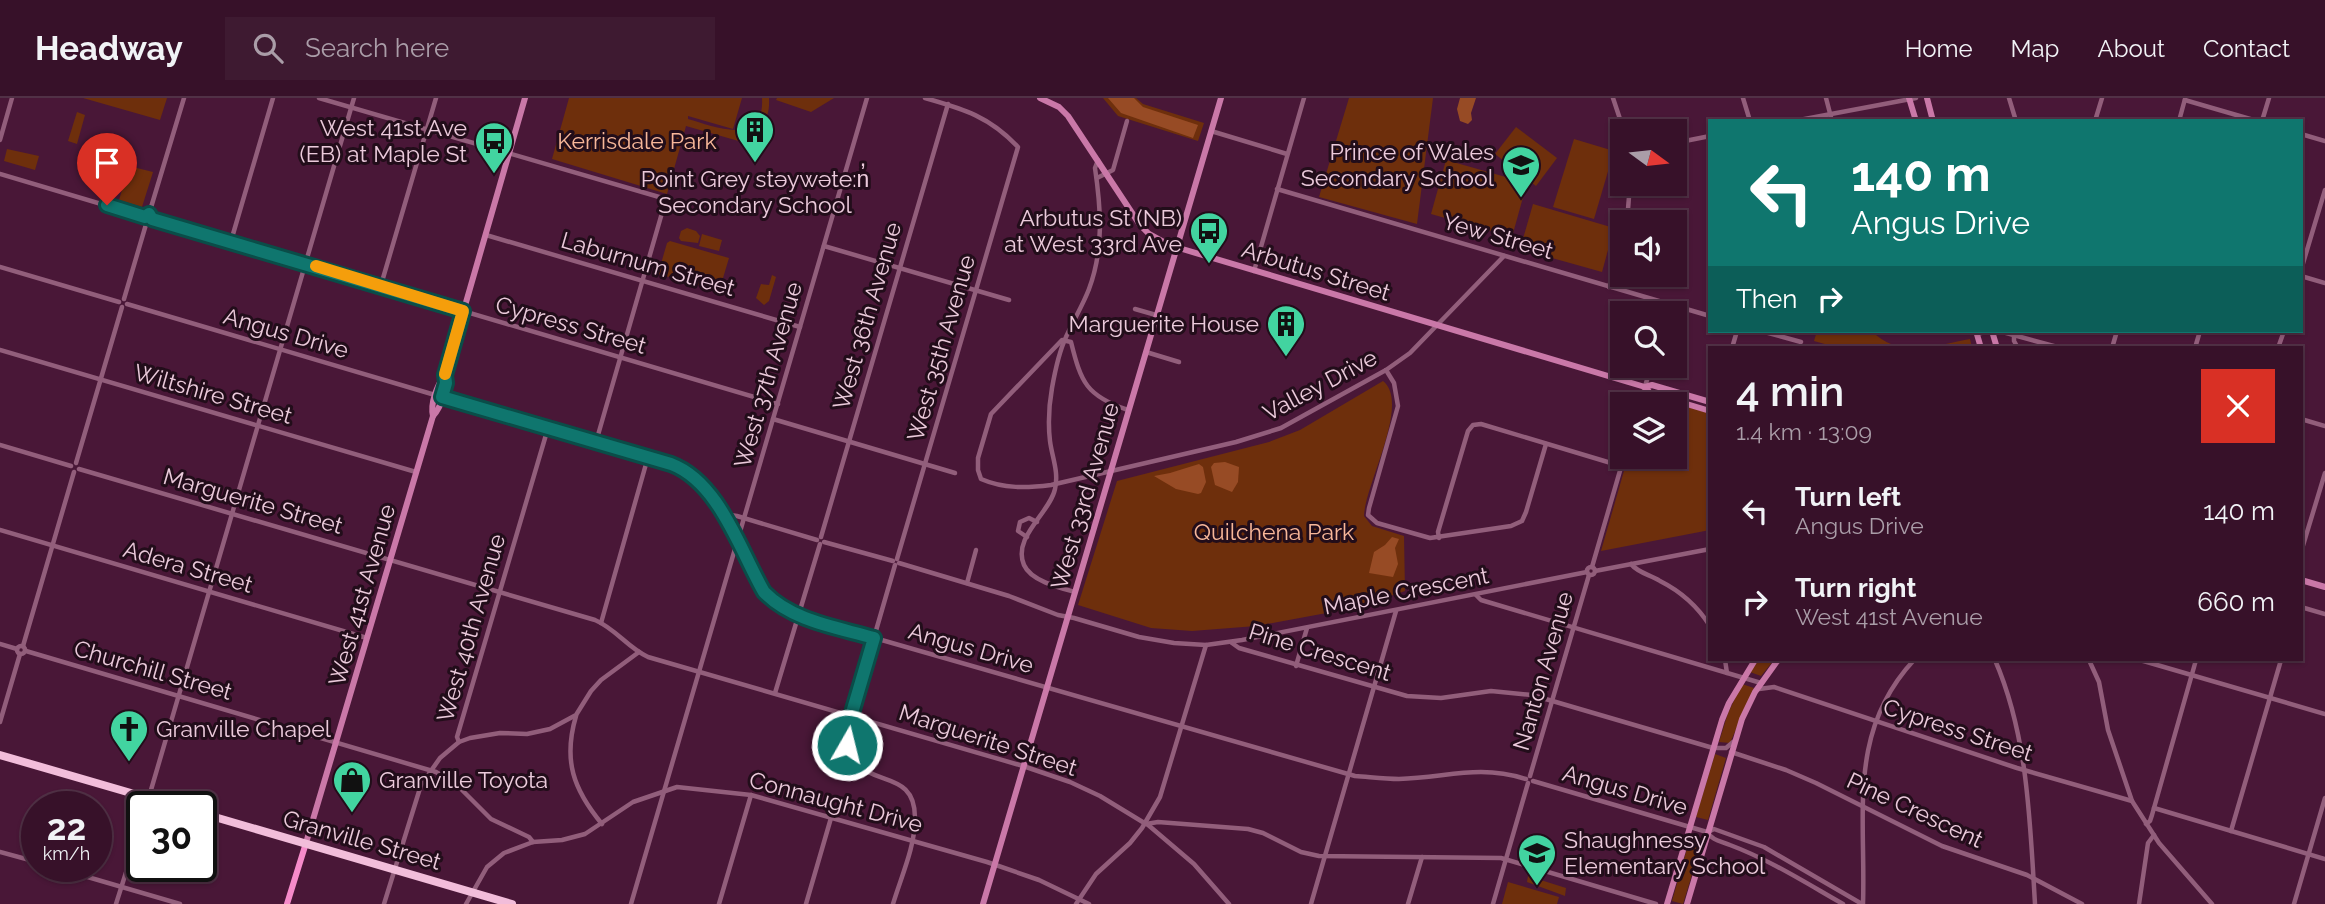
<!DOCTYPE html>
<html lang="en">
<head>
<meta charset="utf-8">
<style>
	:root { --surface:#371129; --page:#3e1a31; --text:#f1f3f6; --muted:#aa9da8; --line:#513146 }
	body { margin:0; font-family:Raleway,sans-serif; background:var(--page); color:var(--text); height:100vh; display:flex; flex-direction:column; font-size:26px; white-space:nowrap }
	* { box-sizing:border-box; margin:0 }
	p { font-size:23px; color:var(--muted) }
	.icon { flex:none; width:38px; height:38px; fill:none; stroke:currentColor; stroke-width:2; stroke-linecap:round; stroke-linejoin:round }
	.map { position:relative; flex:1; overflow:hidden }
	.panel { position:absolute; left:1708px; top:248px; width:595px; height:315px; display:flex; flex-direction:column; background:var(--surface); border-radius:0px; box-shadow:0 2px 5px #0004,0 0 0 2px var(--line) }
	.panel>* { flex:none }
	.guide { position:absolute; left:1708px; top:21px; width:595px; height:214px; border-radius:0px; box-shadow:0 2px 5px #0004,0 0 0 2px var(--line); background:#0f766e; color:#fff; overflow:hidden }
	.needle { width:46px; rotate:105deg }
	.tools { position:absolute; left:1610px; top:21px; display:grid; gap:14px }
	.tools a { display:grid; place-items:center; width:77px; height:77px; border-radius:0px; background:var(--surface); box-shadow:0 2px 5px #0004,0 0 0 2px var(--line); font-size:35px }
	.speed { position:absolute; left:21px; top:693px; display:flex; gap:14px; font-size:35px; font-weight:700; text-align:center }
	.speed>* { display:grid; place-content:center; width:91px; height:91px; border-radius:50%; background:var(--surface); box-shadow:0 2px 5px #0004,0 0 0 2px var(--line); line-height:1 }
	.speed small { font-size:18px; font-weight:400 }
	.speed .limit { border:4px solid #111; border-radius:10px; background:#fff; color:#111 }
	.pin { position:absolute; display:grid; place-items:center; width:60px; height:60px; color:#fff; margin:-72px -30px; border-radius:50% 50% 50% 0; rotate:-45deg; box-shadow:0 0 7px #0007 }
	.pin .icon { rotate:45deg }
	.me { position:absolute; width:77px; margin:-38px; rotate:8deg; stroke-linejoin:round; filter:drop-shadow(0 0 5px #0008) }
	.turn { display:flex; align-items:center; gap:24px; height:147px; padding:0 28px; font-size:32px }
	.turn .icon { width:91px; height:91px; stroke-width:2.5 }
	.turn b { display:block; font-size:49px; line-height:60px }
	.then { display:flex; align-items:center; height:66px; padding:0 28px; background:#0003; gap:14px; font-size:26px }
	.round { display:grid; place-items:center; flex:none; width:74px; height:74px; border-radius:0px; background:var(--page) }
	.summary { display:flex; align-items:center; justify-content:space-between; height:119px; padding:0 28px }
	h1 { font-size:42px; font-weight:600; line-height:52px }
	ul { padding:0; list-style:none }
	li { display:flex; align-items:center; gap:21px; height:91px; padding:0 28px }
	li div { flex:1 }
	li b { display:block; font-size:26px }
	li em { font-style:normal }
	header { display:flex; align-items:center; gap:42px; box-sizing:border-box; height:98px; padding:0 35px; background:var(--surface); border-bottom:2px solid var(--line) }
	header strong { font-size:33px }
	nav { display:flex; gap:38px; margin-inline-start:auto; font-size:24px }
	.search { width:490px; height:63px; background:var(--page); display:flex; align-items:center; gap:18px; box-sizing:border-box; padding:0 24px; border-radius:0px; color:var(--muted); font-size:26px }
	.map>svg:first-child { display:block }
	.green { fill:#6e2f0c }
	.forest { fill:#974b25 }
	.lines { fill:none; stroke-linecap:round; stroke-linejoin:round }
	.street { stroke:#925e7b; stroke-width:4.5 }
	.secondary { stroke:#ca78a8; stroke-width:6 }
	.primary { stroke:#f68bca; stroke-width:6 }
	.highway { stroke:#f2bdda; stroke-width:8 }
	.route-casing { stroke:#0a4d48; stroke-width:18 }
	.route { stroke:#0f766e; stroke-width:12 }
	.slow { stroke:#f59e0b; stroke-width:12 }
	.labels { text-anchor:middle; stroke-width:6; stroke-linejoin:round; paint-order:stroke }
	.poi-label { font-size:23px; fill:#ebcadb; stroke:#220d1a; text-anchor:end }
	.park-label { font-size:23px; fill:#f8b799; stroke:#220d1a }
	.street-label { font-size:23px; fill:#ebcadb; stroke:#220d1a }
</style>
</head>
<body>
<header>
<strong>Headway</strong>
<div class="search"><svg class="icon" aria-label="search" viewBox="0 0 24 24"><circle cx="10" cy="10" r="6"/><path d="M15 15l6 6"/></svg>Search here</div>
<nav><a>Home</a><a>Map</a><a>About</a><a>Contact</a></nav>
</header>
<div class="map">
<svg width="2325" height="806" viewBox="0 0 2325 806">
	<rect width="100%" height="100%" fill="#491737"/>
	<!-- green -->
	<g class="green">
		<polygon points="83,0 167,0 160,22"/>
		<path d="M569 0H742L733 31 688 18V21C715 29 765 49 762 0H769C771 34 748 27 742 44L686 28 667 96 552 61Z"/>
		<polygon points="777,0 834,0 811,14 776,2"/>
		<polygon points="1103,0 1136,0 1143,6 1204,25 1198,43 1118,18"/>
		<polygon points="1349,0 1433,0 1417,126 1319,99"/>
		<polygon points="77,14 85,17 77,46 68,43"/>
		<polygon points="1516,29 1557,60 1536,88 1495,56"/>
		<polygon points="1574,41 1614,53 1594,121 1553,109"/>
		<polygon points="7,51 39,58 35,72 4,63"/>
		<polygon points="1446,62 1527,85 1512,139 1431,116"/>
		<polygon points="129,68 153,74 142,109 119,102"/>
		<polygon points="1533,106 1614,130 1602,174 1520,151"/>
		<polygon points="687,130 696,133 700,138 698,145 681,143 679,140 681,133"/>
		<polygon points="702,136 722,142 719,153 699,148"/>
		<polygon points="670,143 729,160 720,190 717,192 658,176 667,145"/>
		<polygon points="772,177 776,179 769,203 764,207 756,200 761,186 769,187"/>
		<path d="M1817 233H1872C1898 261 1937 247 1970 241L1972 250H1839L1814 243Z"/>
		<path d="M1383 283C1411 305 1365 386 1364 418L1372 428 1404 438 1405 493 1359 509 1256 528 1192 533 1151 530 1078 507 1117 383 1269 344 1300 332Z"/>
		<polygon points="1651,298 1710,315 1710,432 1601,453 1628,359 1675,359 1675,306 1644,306 1647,299"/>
		<polygon points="1759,562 1774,562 1761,578 1750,574"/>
		<polygon points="1742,586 1754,590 1730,645 1719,644 1728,615"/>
		<polygon points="1715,656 1726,660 1708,722 1696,719"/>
		<polygon points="1690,740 1702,744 1683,806 1672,803"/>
		<polygon points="1528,778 1566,790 1565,798 1527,784"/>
		<polygon points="1508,784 1559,799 1557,806 1502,806"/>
	</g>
	<!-- forest -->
	<g class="forest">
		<polygon points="1108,0 1134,0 1143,9 1198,27 1193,40 1121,15"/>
		<polygon points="1460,0 1476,0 1471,15 1472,22 1468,26 1460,23 1457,11"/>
		<polygon points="1225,364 1239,369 1238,384 1232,394 1215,387 1211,369 1214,365"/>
		<polygon points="1199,366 1203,369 1206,384 1201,395 1198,396 1176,391 1154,378 1170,375"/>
		<polygon points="1392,439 1399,441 1395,450 1398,466 1393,479 1369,475 1374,454 1385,447"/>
	</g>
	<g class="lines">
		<!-- street -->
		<g class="street">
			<polyline points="319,0 666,101 596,344"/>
			<polyline points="1613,0 1624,33"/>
			<polyline points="1743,0 1750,23"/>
			<polyline points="1826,0 1832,23"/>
			<polyline points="2009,0 2016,23"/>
			<polyline points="2185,2 2257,23"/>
			<polyline points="1794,23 1916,0"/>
			<polyline points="2095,23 2102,0"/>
			<polyline points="2179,23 2185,1"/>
			<polyline points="2262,23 2269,0"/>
			<polyline points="1211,33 1287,56"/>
			<polyline points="2301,36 2325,43"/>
			<polyline points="0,42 12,0"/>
			<polyline points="1675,45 1710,38"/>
			<polyline points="0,76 145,119"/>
			<polyline points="1097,80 1113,72 1127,23"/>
			<polyline points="1277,91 1710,218"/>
			<polyline points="149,116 184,0"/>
			<polyline points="152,121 778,306"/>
			<polyline points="1627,124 1630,86"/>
			<polyline points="486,137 800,229"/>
			<polyline points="231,143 273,0"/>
			<polyline points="824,148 1009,202"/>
			<polyline points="0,169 119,204"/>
			<polyline points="2301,172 2325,92"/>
			<polyline points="1254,173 1304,0"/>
			<polyline points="2301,178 2325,185"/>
			<polyline points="381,187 436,0"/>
			<polyline points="1609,189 1622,144"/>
			<polyline points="124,201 147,123"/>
			<polyline points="127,206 435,297"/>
			<polyline points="1135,211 1156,217"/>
			<polyline points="1666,215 1669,207"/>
			<polyline points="1761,233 1801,244"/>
			<polyline points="1999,233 2061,250"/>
			<polyline points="1977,236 1989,233"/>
			<polyline points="2014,237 2014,243 2018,250"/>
			<polyline points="1732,250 1737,233"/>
			<polyline points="2112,250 2117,233"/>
			<polyline points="2195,250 2200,233"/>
			<polyline points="2278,250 2284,233"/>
			<polyline points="0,252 416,374"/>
			<polyline points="1146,254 1179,264"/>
			<polyline points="1386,272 1394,285 1398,308 1369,410 1368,417 1377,425 1430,440 1511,428 1522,423 1526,414 1546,346"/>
			<path d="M442 299 655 361C715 379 722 416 748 466 753 475 757 486 764 494 774 508 790 514 805 520L1355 678C1370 679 1384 681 1399 681 1447 680 1476 666 1526 681"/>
			<polyline points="1640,306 1651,268"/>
			<path d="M1128 312C1086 298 1081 284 1071 244L1062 242 991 316 978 360V372L981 381C1004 391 1027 390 1051 387L1236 344 1281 330 1386 272 1410 255 1504 158"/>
			<polyline points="773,321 955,375"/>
			<polyline points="2301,321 2325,328"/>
			<polyline points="0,347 71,368"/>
			<polyline points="76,365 122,209"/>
			<path d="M79 371 595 522C616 531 628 550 648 559L1023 668 1070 684 1100 698 1146 726 1158 724 1248 731 1263 735 1301 754 1319 758 1501 760 1656 806"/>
			<polyline points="723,416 737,418 817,442"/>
			<polyline points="0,432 367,540"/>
			<polyline points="821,439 948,6"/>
			<polyline points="1027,439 1018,433 1020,424 1029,420 1037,424"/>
			<polyline points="1439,440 1438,434 1468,333 1473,327 1481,326 1621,368"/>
			<polyline points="824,444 893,463"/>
			<polyline points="2301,454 2325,375"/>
			<path d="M897 461 1018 49C990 19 964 11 925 0"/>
			<polyline points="899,465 1009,498 1058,517 1074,520 1139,539 1174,545 1206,547 1242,542 1587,474"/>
			<path d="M1631 466C1638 475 1651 477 1660 483 1680 493 1698 509 1710 528"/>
			<circle cx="1591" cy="473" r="4"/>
			<polyline points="1592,469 1624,359"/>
			<polyline points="1595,473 1710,451"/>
			<polyline points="967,485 976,452"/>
			<path d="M1075 494C1060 490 1031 483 1024 467 1012 439 1050 415 1055 391 1059 374 1052 359 1050 343 1048 326 1049 307 1052 290 1055 273 1059 254 1066 239 1073 223 1083 207 1089 191 1104 151 1101 111 1095 70L1098 62"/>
			<polyline points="1476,497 1481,502 1761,585"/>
			<polyline points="2301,509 2325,516"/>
			<polyline points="601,525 648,359"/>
			<polyline points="1232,545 1239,550 1407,598 1441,600 1491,593 1532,597 1713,650 1726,650 1733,644"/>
			<polyline points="0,546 17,551"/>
			<circle cx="21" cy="552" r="4"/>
			<polyline points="23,548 74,374"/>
			<polyline points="26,553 436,674 457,687 491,721 529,739 533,744"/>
			<polyline points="1725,562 1727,575"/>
			<path d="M1995 562C2028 638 2030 724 2035 806"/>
			<polyline points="2089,562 2099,584 2108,632 2132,703 2159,745 2212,806"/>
			<polyline points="2140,562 2325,616"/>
			<polyline points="1296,568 1307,530"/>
			<polyline points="1759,591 1774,589 2017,670 2132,703"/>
			<polyline points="775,595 820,446"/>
			<path d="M576 618C563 662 573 691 602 726"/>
			<polyline points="0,624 20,556"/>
			<polyline points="459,644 457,639 548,330"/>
			<polyline points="1731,654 1786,672 1816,685 1942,748 2027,777 2082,806"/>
			<polyline points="1530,678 1589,477"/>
			<path d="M1533 683 1707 734C1713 743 1721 743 1730 747 1770 762 1806 785 1843 806"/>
			<polyline points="146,709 354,0"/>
			<polyline points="2154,710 2325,761"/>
			<polyline points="1147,726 1194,766 1229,806"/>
			<polyline points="2146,726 2150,723 2152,717 2196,562"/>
			<polyline points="2231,733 2281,562"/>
			<polyline points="1708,734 1714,731 1764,749 1862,806"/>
			<polyline points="0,754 37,764"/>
			<polyline points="50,768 180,806"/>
			<polyline points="116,806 142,724"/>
			<polyline points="384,806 421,687 440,660 459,644 470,640 500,635 527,636 550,631 576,617 591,593 601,582 639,554"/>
			<polyline points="466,806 487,769 504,755 533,744 562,742 585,736 633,704 677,689 751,697 987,764 1039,782 1089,806"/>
			<polyline points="631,806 867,0"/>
			<polyline points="719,806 751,697"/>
			<polyline points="806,806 831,720"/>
			<path d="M893 806C901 779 915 749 915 721 916 661 851 700 846 636L895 467"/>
			<polyline points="1076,806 1096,776 1130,745 1142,730 1160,699 1206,547"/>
			<polyline points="1311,806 1396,513"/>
			<polyline points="1408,806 1422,759"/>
			<polyline points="1493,806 1528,685"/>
			<path d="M1863 806C1866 716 1847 634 1914 562"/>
			<polyline points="2139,806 2148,745 2154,737"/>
			<polyline points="2294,806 2325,700"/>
		</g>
		<!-- secondary -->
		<g class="secondary">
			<polyline points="1040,0 1059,9 1068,18 1140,127 1149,136 1169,147 1645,289 1650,295 1710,313"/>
			<polyline points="1909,0 1916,23"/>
			<polyline points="1927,0 1933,23"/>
			<polyline points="1976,233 1981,250"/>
			<polyline points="1992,233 1997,250"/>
			<polyline points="1645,289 1652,287 1710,304"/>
			<path d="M433 318C430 305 437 287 445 277"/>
			<polyline points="2301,482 2325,489"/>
			<path d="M306 745 433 318C442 308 447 290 445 277L525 0"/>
			<polyline points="983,806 1221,0"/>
			<polyline points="1667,806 1722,622 1729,605 1755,562"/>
			<polyline points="1687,806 1742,621 1755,594 1778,562"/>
		</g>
		<!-- primary -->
		<polyline class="primary" points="287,806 306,745"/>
		<!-- highway -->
		<g class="highway">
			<polyline points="0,657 179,709"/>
			<polyline points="201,715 512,806"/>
		</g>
	</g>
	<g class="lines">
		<defs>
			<path id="route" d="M107 107 145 119 149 116 152 121 463 213 445 277 446 285 442 299 671 366C719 384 740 452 764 494 792 523 836 529 874 540L849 625 847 647"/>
		</defs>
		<!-- route casing -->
		<use href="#route" class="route-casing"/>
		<!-- route -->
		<use href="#route" class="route"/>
		<!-- slow -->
		<polyline class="slow" points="316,168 463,213 445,276"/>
	</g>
	<!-- icons -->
	<defs>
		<symbol id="building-pin" viewBox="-11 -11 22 30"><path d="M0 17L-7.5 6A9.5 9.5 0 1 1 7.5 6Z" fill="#42d4a0" stroke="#220d1a"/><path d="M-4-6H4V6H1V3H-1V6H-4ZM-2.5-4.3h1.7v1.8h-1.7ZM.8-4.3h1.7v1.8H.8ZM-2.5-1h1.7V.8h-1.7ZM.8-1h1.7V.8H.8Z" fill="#111"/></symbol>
		<symbol id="bus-pin" viewBox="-11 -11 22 30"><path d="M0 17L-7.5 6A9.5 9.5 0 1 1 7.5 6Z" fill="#42d4a0" stroke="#220d1a"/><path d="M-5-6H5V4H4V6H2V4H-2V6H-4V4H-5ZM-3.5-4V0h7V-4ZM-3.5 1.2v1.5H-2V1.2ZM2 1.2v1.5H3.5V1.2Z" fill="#111"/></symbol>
		<symbol id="school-pin" viewBox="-11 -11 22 30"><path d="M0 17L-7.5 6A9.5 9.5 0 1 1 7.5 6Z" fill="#42d4a0" stroke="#220d1a"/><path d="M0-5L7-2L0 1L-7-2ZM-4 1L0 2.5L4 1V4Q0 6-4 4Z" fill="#111"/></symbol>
		<symbol id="church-pin" viewBox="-11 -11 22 30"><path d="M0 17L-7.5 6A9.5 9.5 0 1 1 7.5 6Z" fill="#42d4a0" stroke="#220d1a"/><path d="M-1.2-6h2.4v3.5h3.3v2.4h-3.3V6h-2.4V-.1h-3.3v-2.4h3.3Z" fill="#111"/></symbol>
		<symbol id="shop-pin" viewBox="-11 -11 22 30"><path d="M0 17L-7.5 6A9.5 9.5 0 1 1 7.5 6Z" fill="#42d4a0" stroke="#220d1a"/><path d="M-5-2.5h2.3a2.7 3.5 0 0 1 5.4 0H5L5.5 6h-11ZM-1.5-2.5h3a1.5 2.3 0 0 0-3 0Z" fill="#111"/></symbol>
	</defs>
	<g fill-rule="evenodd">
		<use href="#building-pin" x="733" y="10" width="44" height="60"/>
		<use href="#bus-pin" x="472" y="21" width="44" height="60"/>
		<use href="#school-pin" x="1499" y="45" width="44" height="60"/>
		<use href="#bus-pin" x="1187" y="111" width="44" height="60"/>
		<use href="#building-pin" x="1264" y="204" width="44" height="60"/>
		<use href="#church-pin" x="107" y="609" width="44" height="60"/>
		<use href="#shop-pin" x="330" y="660" width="44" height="60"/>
		<use href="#school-pin" x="1515" y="733" width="44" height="60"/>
	</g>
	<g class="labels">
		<!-- poi labels -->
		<g class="poi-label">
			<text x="467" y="38">West 41st Ave<tspan x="467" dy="26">(EB) at Maple St</tspan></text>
			<text x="1494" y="62">Prince of Wales<tspan x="1494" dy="26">Secondary School</tspan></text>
			<text x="755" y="89" text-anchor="middle">Point Grey stəywəte:n̓<tspan x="755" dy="26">Secondary School</tspan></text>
			<text x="1182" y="128">Arbutus St (NB)<tspan x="1182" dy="26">at West 33rd Ave</tspan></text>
			<text x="1259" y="234">Marguerite House</text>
			<text x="156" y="639" text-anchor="start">Granville Chapel</text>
			<text x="379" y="690" text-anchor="start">Granville Toyota</text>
			<text x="1564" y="750" text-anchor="start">Shaughnessy<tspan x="1564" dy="26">Elementary School</tspan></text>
		</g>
		<!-- park labels -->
		<g class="park-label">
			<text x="637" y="51">Kerrisdale Park</text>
			<text x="1274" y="442">Quilchena Park</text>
		</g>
		<!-- street labels -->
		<g class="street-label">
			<text transform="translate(1498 138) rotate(16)" y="8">Yew Street</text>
			<text transform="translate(648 166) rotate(16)" y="8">Laburnum Street</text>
			<text transform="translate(1316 173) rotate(17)" y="8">Arbutus Street</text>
			<text transform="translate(867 218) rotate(-74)" y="8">West 36th Avenue</text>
			<text transform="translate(571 227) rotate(16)" y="8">Cypress Street</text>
			<text transform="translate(286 235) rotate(16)" y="8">Angus Drive</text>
			<text transform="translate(941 250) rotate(-74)" y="8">West 35th Avenue</text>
			<text transform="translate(768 277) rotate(-74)" y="8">West 37th Avenue</text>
			<text transform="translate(1320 287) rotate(-28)" y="8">Valley Drive</text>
			<text transform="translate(213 296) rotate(16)" y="8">Wiltshire Street</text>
			<text transform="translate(1085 398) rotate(-74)" y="8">West 33rd Avenue</text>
			<text transform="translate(253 403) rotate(16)" y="8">Marguerite Street</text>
			<text transform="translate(188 469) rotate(16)" y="8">Adera Street</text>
			<text transform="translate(1406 493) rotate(-11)" y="8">Maple Crescent</text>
			<text transform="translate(362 497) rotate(-74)" y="8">West 41st Avenue</text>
			<text transform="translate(471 530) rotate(-74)" y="8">West 40th Avenue</text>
			<text transform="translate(971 550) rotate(16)" y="8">Angus Drive</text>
			<text transform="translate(1320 554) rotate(17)" y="8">Pine Crescent</text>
			<text transform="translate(153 572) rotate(16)" y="8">Churchill Street</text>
			<text transform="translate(1543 573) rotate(-74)" y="8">Nanton Avenue</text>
			<text transform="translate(1958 632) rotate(18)" y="8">Cypress Street</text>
			<text transform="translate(988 642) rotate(18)" y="8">Marguerite Street</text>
			<text transform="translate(1625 692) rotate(16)" y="8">Angus Drive</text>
			<text transform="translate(836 704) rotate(15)" y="8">Connaught Drive</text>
			<text transform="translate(1915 712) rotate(25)" y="8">Pine Crescent</text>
			<text transform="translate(362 742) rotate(16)" y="8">Granville Street</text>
		</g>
	</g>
</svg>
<div class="tools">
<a><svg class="needle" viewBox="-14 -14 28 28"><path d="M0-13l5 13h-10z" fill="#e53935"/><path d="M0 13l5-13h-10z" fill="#aa9da8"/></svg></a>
<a><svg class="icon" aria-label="sound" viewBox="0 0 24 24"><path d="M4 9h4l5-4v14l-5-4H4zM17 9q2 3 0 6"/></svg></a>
<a><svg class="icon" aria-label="search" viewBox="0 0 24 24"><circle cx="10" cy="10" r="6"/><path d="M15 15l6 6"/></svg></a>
<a><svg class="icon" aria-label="layers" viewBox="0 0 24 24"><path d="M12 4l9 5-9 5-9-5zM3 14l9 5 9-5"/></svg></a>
</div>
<div class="speed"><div>22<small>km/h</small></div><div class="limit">30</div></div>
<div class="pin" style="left:107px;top:107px;background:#d93025"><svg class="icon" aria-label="arrive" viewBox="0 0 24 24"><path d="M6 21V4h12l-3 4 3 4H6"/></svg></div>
<svg class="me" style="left:847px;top:647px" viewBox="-20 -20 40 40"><circle r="17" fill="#0f766e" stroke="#fff" stroke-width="3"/><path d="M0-11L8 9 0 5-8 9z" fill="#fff"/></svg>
<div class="guide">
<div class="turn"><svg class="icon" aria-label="left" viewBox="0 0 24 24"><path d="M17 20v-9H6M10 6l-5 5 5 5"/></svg><div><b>140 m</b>Angus Drive</div></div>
<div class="then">Then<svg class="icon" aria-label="right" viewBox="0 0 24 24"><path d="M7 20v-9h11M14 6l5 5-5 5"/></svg></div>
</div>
<section class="panel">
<div class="summary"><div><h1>4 min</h1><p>1.4 km · 13:09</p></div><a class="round" style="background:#d93025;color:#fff"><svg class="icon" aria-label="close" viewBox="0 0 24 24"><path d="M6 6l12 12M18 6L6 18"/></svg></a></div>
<ul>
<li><svg class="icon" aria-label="left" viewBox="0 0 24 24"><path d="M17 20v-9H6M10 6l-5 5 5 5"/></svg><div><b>Turn left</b><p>Angus Drive</p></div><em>140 m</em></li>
<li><svg class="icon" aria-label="right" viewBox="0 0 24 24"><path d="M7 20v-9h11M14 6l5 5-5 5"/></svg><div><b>Turn right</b><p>West 41st Avenue</p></div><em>660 m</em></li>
</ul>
</section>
</div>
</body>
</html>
